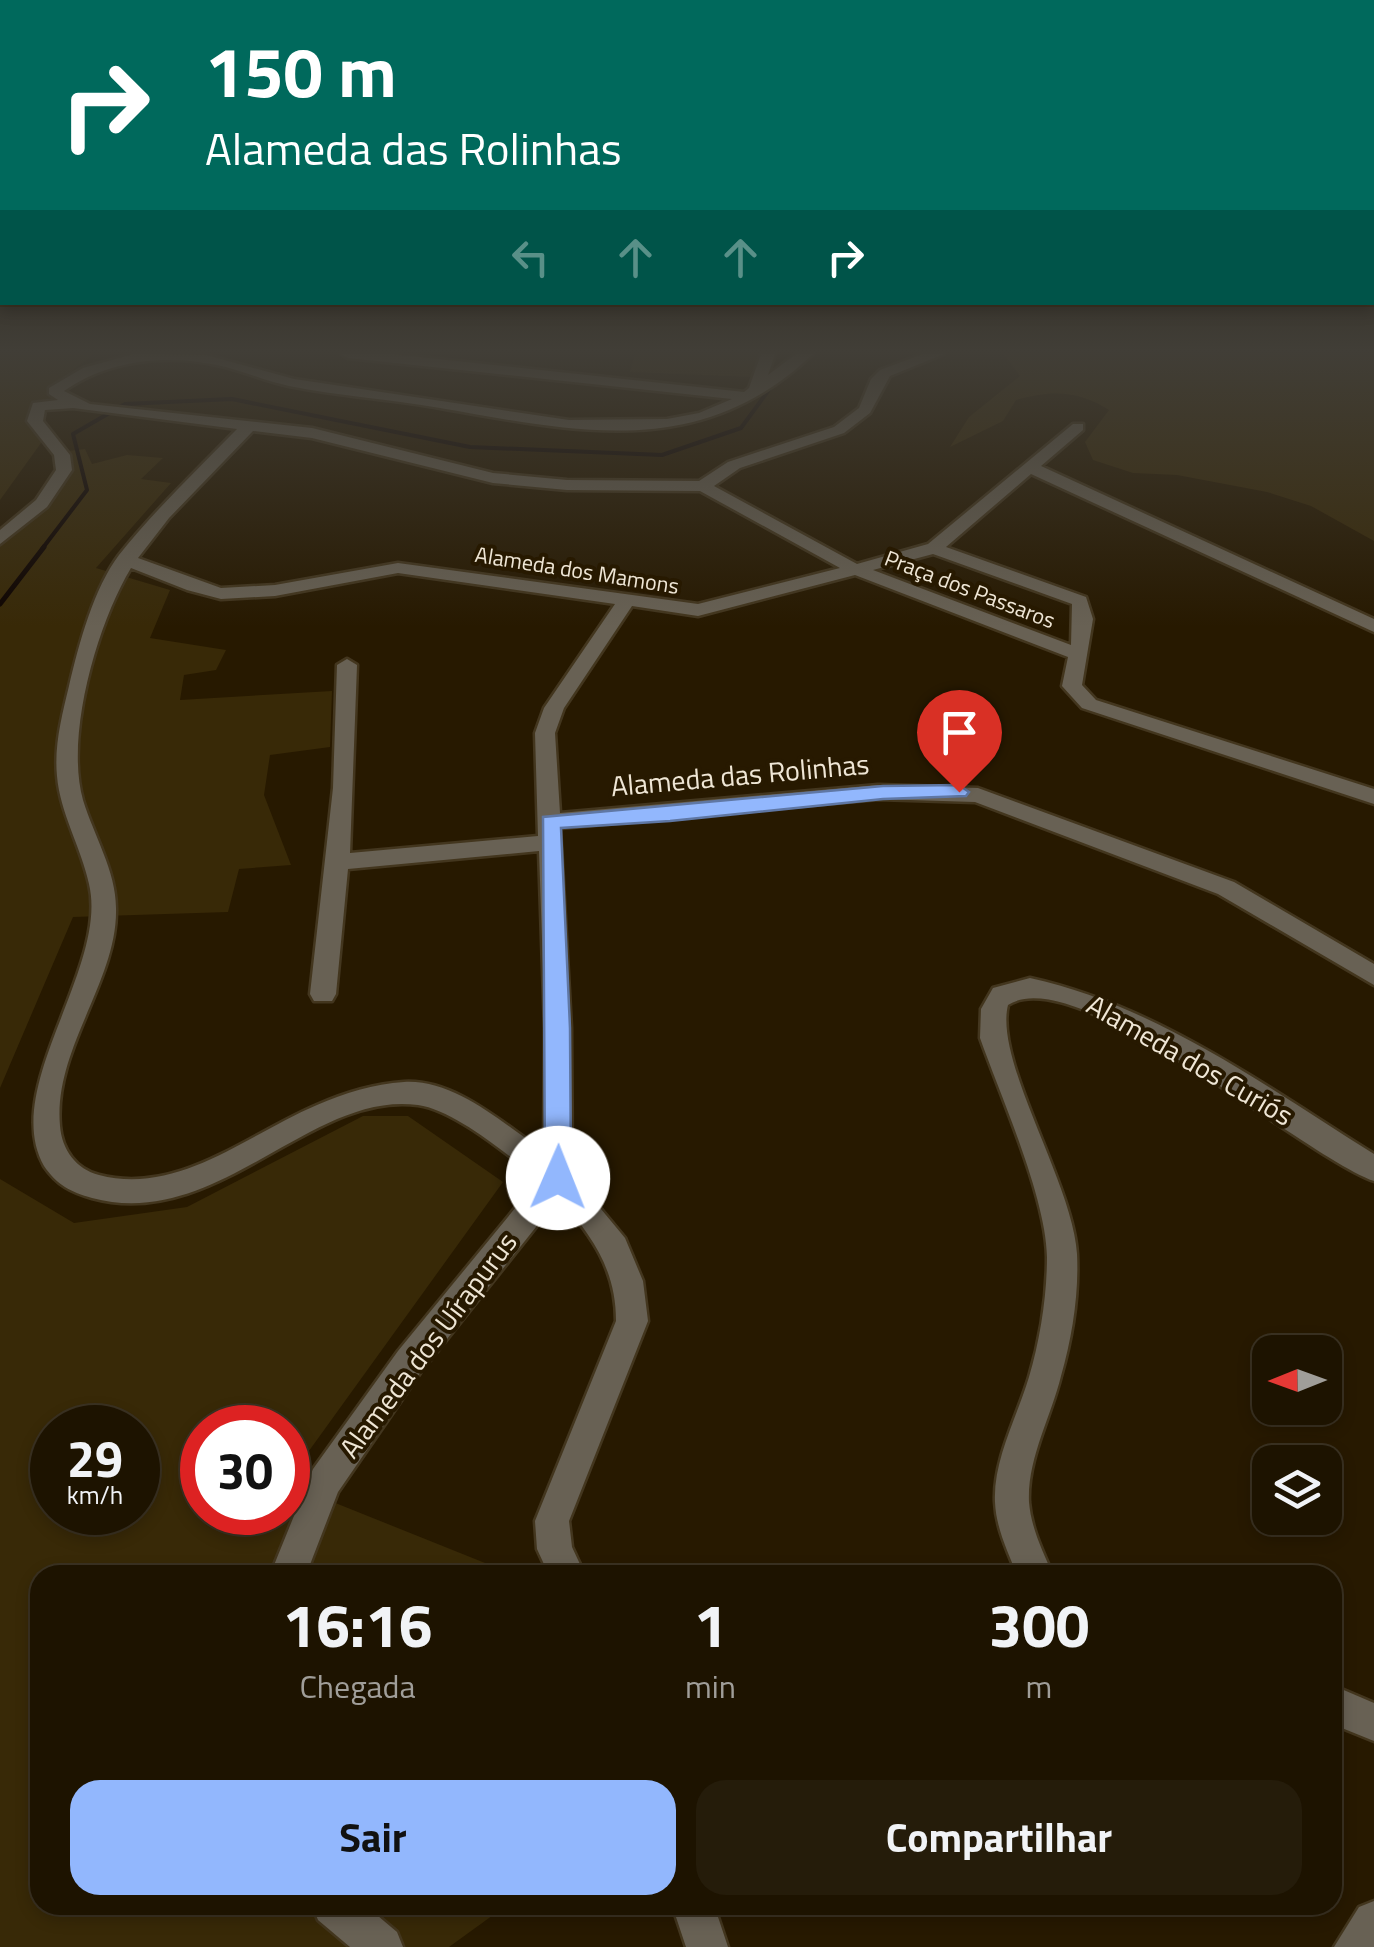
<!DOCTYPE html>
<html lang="pt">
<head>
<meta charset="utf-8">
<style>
	:root { --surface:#1d1300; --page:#251c0a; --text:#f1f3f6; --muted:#a09e99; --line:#3b3222; --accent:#92b7fd }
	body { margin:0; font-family:"Titillium Web",sans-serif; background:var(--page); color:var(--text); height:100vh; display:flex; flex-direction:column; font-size:38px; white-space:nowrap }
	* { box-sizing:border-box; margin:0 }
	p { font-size:32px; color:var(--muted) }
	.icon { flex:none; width:55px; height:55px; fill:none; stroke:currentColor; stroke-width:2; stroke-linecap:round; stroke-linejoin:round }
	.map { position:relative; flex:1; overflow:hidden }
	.side { position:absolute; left:30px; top:1565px; width:1312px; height:350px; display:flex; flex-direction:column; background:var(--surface); border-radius:30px; box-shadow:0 5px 15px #0003,0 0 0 2px var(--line) }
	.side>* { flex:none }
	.guide { position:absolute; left:0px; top:0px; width:1375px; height:305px; box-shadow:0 5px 15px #0003,0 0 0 2px var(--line); background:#00695c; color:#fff; overflow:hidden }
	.needle { width:65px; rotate:269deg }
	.buttons { position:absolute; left:1252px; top:1335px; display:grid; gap:20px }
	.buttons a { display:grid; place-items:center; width:90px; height:90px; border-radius:20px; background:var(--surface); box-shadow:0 5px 15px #0003,0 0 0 2px var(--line); font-size:50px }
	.speed { position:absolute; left:30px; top:1405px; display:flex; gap:20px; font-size:50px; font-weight:700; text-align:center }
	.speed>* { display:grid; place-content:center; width:130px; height:130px; border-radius:50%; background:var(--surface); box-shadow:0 5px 15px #0003,0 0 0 2px var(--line); line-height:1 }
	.speed small { font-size:25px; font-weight:400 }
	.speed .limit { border:15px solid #d22; background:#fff; color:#111 }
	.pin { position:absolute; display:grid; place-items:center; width:85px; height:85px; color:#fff; margin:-102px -42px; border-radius:50% 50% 50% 0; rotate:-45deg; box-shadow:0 0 10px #0007 }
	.pin .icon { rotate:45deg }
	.me { position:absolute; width:110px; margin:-55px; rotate:1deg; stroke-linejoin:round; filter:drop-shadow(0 0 8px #0008) }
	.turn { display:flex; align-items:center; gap:35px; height:210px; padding:0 40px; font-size:45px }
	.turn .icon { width:130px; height:130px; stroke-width:2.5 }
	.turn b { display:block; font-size:70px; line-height:85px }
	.lanes { display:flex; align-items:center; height:95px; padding:0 40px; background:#0003; justify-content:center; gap:50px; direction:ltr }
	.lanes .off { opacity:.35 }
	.eta { display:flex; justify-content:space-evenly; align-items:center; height:170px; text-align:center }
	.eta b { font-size:60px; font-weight:700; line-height:70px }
	.button { display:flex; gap:20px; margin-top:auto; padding:20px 40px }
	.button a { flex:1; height:115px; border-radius:30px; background:var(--accent); color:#111; font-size:40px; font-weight:700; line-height:115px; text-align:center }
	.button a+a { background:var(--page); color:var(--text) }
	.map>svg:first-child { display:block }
	.green { fill:#382907; fill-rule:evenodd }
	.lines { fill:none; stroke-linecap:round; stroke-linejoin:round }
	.stream-far1 { stroke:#0e0400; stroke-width:4 }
	.stream { stroke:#0e0400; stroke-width:5 }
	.minor-casing { stroke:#43361e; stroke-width:5 }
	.minor { fill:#686154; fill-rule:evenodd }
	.route { fill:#92b7fd; stroke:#5f77a4; stroke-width:2.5 }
	.labels { text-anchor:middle; stroke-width:8; stroke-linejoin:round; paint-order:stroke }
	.far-street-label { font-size:22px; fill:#efe6d5; stroke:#271900 }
	.street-label { font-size:28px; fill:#efe6d5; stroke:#271900 }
</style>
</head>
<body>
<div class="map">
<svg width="1374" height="1947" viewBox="0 0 1374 1947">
	<rect width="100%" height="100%" fill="#271900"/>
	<!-- green -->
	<g class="green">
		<polygon points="0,354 93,354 71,372 44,413 41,443 0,500"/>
		<polygon points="639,354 763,354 752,377 630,372 634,357"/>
		<path d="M1004 354H1374V541L1311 506 1267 492 1177 475 1133 473 1093 460 1085 442 1109 410C1078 390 1051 390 1016 400L1003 421 950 447 969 417 1020 376Z"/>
		<polygon points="85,449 92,464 127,455 163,458 141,479 171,483 96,568 170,590 150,638 226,650 216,670 184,675 180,700 332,691 330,747 270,755 264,795 291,865 239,869 228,912 73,917 0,1088 0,532 68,479 68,451"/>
		<path d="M363 1116H408L503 1182 288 1480V1428H202V1512H288V1484L515 1575H40V1905H507L449 1947H0V1179L74 1223 187 1207ZM52 1428H138V1512H52Z"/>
	</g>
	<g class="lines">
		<!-- stream-far1 -->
		<polyline class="stream-far1" points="42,549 87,490 73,434 125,404 232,399 470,447 662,455 741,428 774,383"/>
		<!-- stream -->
		<polyline class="stream" points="0,604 44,547"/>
		<defs>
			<g id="minor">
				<path d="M134 354 206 355 294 379 569 420 667 419 699 413 732 399 348 358 341 354H391L744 392 749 388 761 354H775L768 375 796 354H813C700 461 578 432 440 408 390 399 339 396 289 386 265 381 241 370 217 365 164 354 108 360 64 391L90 404 312 428 493 473 567 480 699 481 728 462 834 427 859 408 871 379 880 370 923 354H944L890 376 870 413 844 433 740 468 714 486 857 564 928 544 1073 424H1083V430L1041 466 1374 619V632L1031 474 946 547 1086 597 1093 619 1082 685 1096 700 1374 789V804L1082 708 1062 686 1068 657 855 575 698 616 632 606 564 708 555 733 560 813 878 785 978 788 1234 882 1374 964V985L1218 894 975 802 878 799 560 828 571 1028 572 1174 625 1238 643 1281 648 1321 569 1521 572 1547 585 1575H549L537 1549 535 1521 616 1321C616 1269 592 1236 559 1198L420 1373 338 1492 306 1575H270L313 1469 398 1351 539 1179C509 1156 455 1110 418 1105 311 1090 217 1232 92 1198 71 1192 57 1185 44 1166 0 1088 109 968 89 884 81 847 60 813 57 776 54 746 62 715 69 686 79 643 94 588 119 555 154 511 197 470 237 429L73 408 45 410 43 421 70 455 72 470 47 507 0 544V530L36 500 56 470 54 455 27 421 33 403 58 400 49 394V388L83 368ZM253 431 312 438 493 483 567 490 700 491 840 568 698 604 398 563 275 585 221 588 138 558 169 518ZM933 554 1072 604 1071 645 873 570ZM131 568 187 590 221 599 275 596 398 573 615 604 544 708 535 733 538 836 350 853 357 665 347 659 337 665 333 788 310 994 314 1001H332L336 994 348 869 539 851 545 1028 544 1151C504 1125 456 1079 404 1082 374 1084 344 1093 317 1105 248 1134 178 1196 99 1175 76 1169 62 1150 60 1126 53 1049 118 981 116 908 116 871 94 836 83 800 65 736 97 624 131 568Z"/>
				<path d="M1030 978C1157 1006 1265 1086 1374 1154V1181C1303 1156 1076 960 1008 1005 994 1062 1073 1183 1077 1254 1079 1294 1072 1338 1061 1376 1051 1417 1027 1459 1029 1502 1031 1528 1043 1552 1053 1575H1017C1008 1552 996 1528 995 1502 993 1460 1017 1417 1029 1377 1040 1340 1047 1296 1047 1257 1046 1197 1001 1097 980 1038L981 1009 993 988Z"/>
				<polygon points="1332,1685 1374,1703 1374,1741 1332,1724"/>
				<polygon points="1374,1901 1374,1947 1334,1947 1359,1907"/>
				<polygon points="312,1905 365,1905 397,1932 403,1947 350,1947 318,1920"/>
				<polygon points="672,1905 714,1905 728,1947 686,1947"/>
			</g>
		</defs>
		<!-- minor casing -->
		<use href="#minor" class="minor-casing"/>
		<!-- minor -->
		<use href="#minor" class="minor"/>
	</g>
	<!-- sky -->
	<linearGradient id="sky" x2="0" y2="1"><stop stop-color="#150e00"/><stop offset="0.56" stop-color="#413e37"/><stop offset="1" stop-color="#413e37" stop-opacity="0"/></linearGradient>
	<rect width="1374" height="627" fill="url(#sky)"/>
	<!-- route -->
	<polygon class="route" points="959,785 969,792 966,796 883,799 670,821 561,828 570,1028 571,1178 567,1185 558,1189 549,1185 545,1178 543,817 883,786"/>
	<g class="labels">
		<!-- far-street labels -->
		<g class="far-street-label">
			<text transform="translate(577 570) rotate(9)" y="8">Alameda dos Mamons</text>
			<text transform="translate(970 589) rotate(21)" y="8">Praça dos Passaros</text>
		</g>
		<!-- street labels -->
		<g class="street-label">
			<text transform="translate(740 775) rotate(-5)" y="10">Alameda das Rolinhas</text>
			<text transform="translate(1190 1060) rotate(30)" y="10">Alameda dos Curiós</text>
			<text transform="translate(428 1345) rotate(-53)" y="10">Alameda dos Uírapurus</text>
		</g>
	</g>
</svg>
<div class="buttons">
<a><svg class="needle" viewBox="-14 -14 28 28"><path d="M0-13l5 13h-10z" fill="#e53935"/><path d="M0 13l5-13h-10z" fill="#a09e99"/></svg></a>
<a><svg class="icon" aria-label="layers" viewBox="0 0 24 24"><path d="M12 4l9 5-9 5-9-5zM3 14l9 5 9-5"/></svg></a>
</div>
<div class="speed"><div>29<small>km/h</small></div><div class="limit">30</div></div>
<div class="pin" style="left:959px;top:792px;background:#d93025"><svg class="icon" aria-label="arrive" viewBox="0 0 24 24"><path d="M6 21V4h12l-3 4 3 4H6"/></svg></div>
<svg class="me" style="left:558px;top:1178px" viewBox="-20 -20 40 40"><circle r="19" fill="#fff"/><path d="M0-13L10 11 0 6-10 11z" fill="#92b7fd"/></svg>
<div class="guide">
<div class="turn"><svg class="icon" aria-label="right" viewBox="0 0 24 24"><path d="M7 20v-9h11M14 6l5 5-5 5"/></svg><div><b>150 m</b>Alameda das Rolinhas</div></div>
<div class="lanes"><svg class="icon off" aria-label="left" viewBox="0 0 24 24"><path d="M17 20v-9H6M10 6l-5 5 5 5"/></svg><svg class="icon off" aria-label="ahead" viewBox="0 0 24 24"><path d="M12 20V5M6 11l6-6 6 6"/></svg><svg class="icon off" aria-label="ahead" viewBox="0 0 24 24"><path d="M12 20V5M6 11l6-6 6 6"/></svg><svg class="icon" aria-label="right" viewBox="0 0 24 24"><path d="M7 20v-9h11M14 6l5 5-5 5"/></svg></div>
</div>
<section class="side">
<div class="eta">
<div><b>16:16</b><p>Chegada</p></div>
<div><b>1</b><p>min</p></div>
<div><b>300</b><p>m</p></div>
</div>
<div class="button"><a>Sair</a><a>Compartilhar</a></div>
</section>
</div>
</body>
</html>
